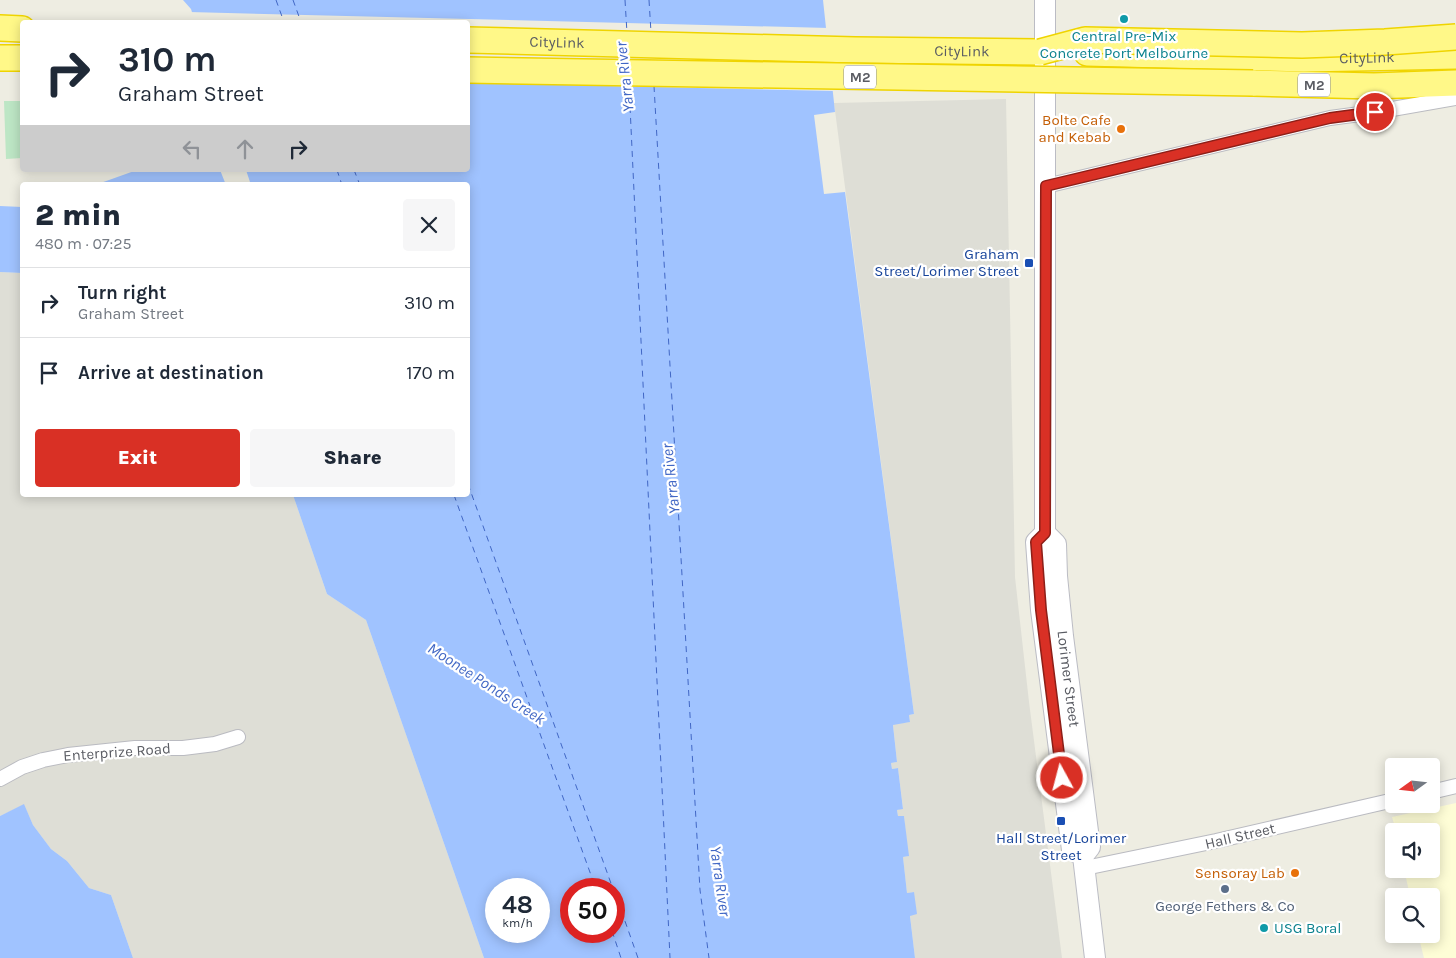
<!DOCTYPE html>
<html lang="en">
<head>
<meta charset="utf-8">
<style>
	:root { --surface:#fff; --page:#f6f6f7; --text:#1f2937; --muted:#747a83; --line:#e0e1e3; --accent:#d93025 }
	body { margin:0; font-family:Karla,sans-serif; background:var(--page); color:var(--text); height:100vh; display:flex; flex-direction:column; font-size:19px; white-space:nowrap }
	* { box-sizing:border-box; margin:0 }
	p { font-size:16px; color:var(--muted) }
	.icon { flex:none; width:28px; height:28px; fill:none; stroke:currentColor; stroke-width:2; stroke-linecap:round; stroke-linejoin:round }
	.map { position:relative; flex:1; overflow:hidden }
	.side { position:absolute; left:20px; top:182px; width:450px; height:315px; display:flex; flex-direction:column; background:var(--surface); border-radius:5px; box-shadow:0 2px 12px #0003 }
	.side>* { flex:none }
	.guide { position:absolute; left:20px; top:20px; width:450px; height:152px; border-radius:5px; box-shadow:0 2px 12px #0003; background:#fff; color:var(--text); overflow:hidden }
	.needle { width:32px; rotate:255deg }
	.controls { position:absolute; left:1385px; top:758px; display:grid; gap:10px }
	.controls a { display:grid; place-items:center; width:55px; height:55px; border-radius:5px; background:var(--surface); box-shadow:0 2px 12px #0003; font-size:25px }
	.speed { position:absolute; left:485px; top:878px; display:flex; gap:10px; font-size:25px; font-weight:700; text-align:center }
	.speed>* { display:grid; place-content:center; width:65px; height:65px; border-radius:50%; background:var(--surface); box-shadow:0 2px 12px #0003; line-height:1 }
	.speed small { font-size:12px; font-weight:400 }
	.speed .limit { border:8px solid #d22; background:#fff; color:#111 }
	.pin { position:absolute; display:grid; place-items:center; width:42px; height:42px; color:#fff; margin:-21px; border:2px solid #fff; border-radius:50%; box-shadow:0 1px 5px #0007 }
	.me { position:absolute; width:55px; margin:-28px; rotate:353deg; stroke-linejoin:round; filter:drop-shadow(0 0 4px #0008) }
	.turn { display:flex; align-items:center; gap:18px; height:105px; padding:0 15px; font-size:22px }
	.turn .icon { width:65px; height:65px; stroke-width:2.5 }
	.turn b { display:block; font-size:35px; line-height:42px }
	.lanes { display:flex; align-items:center; height:48px; padding:0 15px; background:#0003; justify-content:center; gap:25px; direction:ltr }
	.lanes .off { opacity:.35 }
	.round { display:grid; place-items:center; flex:none; width:52px; height:52px; border-radius:5px; background:var(--page) }
	.head { display:flex; align-items:center; justify-content:space-between; height:85px; padding:0 15px }
	h1 { font-size:30px; font-weight:800; line-height:38px }
	.action { display:flex; gap:10px; margin-top:auto; padding:10px 15px }
	.action a { flex:1; height:58px; border-radius:5px; background:var(--accent); color:#fff; font-size:20px; font-weight:800; line-height:58px; text-align:center }
	.action a+a { background:var(--page); color:var(--text) }
	ul { padding:0; list-style:none }
	li { display:flex; align-items:center; gap:15px; height:70px; padding:0 15px; border-top:1px solid var(--line) }
	li div { flex:1 }
	li b { display:block; font-size:19px }
	li em { font-style:normal }
	.map>svg:first-child { display:block }
	.commercial { fill:#fefdd6 }
	.industrial { fill:#deded6 }
	.green { fill:#bde6c5 }
	.water { fill:#a0c3ff; fill-rule:evenodd }
	.pier { fill:#eeede2 }
	.lines { fill:none; stroke-linecap:round; stroke-linejoin:round }
	.ferry { stroke:#4167c5; stroke-width:1; stroke-dasharray:6 5; stroke-linecap:butt }
	.minor-casing { stroke:#babbc1; stroke-width:16 }
	.secondary-casing { stroke:#bbbcc4; stroke-width:22 }
	.motorway-casing { stroke:#efd400; stroke-width:28 }
	.minor { stroke:#fff; stroke-width:14 }
	.secondary { stroke:#fff; stroke-width:20 }
	.motorway { stroke:#fff888; stroke-width:25 }
	.motorway-bridge-casing { stroke:#efd400; stroke-width:28; stroke-linecap:butt }
	.motorway-bridge { stroke:#fff888; stroke-width:25 }
	.route-casing { stroke:#8d1f18; stroke-width:12 }
	.route { stroke:#d93025; stroke-width:9 }
	.culture-dot { fill:#0f9aa8; stroke:#fff; stroke-width:2 }
	.food-dot { fill:#e8710a; stroke:#fff; stroke-width:2 }
	.transit-dot { fill:#1a4fb4; stroke:#fff; stroke-width:2 }
	.service-dot { fill:#5c6f8a; stroke:#fff; stroke-width:2 }
	.labels { text-anchor:middle; stroke-width:4.5; stroke-linejoin:round; paint-order:stroke }
	.shield { fill:#fff; stroke:#8c8d92; stroke-width:1 }
	.shield-label { font-size:14px; font-weight:bold; fill:#5a5c63 }
	.culture-label { font-size:15px; fill:#0d838f; stroke:#fff }
	.street-label { font-size:15px; fill:#5a5c63; stroke:#fff }
	.food-label { font-size:15px; fill:#c56008; stroke:#fff; text-anchor:end }
	.transit-label { font-size:15px; fill:#164399; stroke:#fff; text-anchor:end }
	.service-label { font-size:15px; fill:#4e5e75; stroke:#fff }
	.water-label { font-size:16px; font-style:italic; fill:#4167c5; stroke:#fff }
</style>
</head>
<body>
<div class="map">
<svg width="1456" height="958" viewBox="0 0 1456 958">
	<rect width="100%" height="100%" fill="#eeede2"/>
	<!-- commercial -->
	<polygon class="commercial" points="1456,803 1456,958 1424,958 1418,934 1431,934 1431,896 1410,896 1404,869 1431,869 1431,831 1396,831 1392,817"/>
	<!-- industrial -->
	<g class="industrial">
		<polygon points="1006,99 1015,577 1029,702 1062,958 915,958 910,915 914,892 907,893 903,857 908,856 904,816 898,816 897,810 903,808 898,768 892,769 891,763 897,762 893,724 910,722 909,715 914,714 834,103"/>
		<polygon points="0,272 22,273 22,495 293,495 327,594 366,620 484,958 133,958 111,895 89,888 67,861 51,849 33,825 24,805 0,816"/>
	</g>
	<!-- green -->
	<polygon class="green" points="4,101 22,101 22,158 6,159"/>
	<!-- water -->
	<g class="water">
		<path d="M183 0H823L835 112 814 115 824 194 845 192 914 714 909 715 910 722 893 725 897 762 891 763 892 769 898 768 903 809 897 810 898 816H904L909 856 903 857 907 893 914 892 917 914 910 916 915 958H484L366 620 327 594 293 495H468V185H251L246 170H468V22H195L191 9ZM496 889H539V931H496ZM571 889H614V931H571Z"/>
		<polygon points="137,170 220,170 226,185 95,185"/>
		<polygon points="0,206 22,207 22,273 0,272"/>
		<polygon points="24,804 33,825 51,849 67,861 89,888 111,895 133,958 0,958 0,816"/>
	</g>
	<!-- pier -->
	<polygon class="pier" points="189,12 829,28 835,91 468,83 468,22 193,22"/>
	<g class="lines">
		<!-- ferry -->
		<g class="ferry">
			<polyline points="276,0 284,22"/>
			<polyline points="293,0 301,22"/>
			<polyline points="625,0 627,33"/>
			<polyline points="649,0 651,32"/>
			<polyline points="629,85 670,958"/>
			<polyline points="654,86 700,890 709,958"/>
			<polyline points="337,170 342,185"/>
			<polyline points="354,170 360,185"/>
			<polyline points="468,484 613,889"/>
			<polyline points="454,495 596,889"/>
			<polyline points="614,890 638,958"/>
			<polyline points="612,931 621,958"/>
		</g>
		<defs>
			<g id="minor">
				<polyline points="1046,186 1330,118 1375,112 1456,98"/>
				<polyline points="0,779 22,767 43,760 68,755 135,748 183,748 215,744 238,737"/>
				<polyline points="1431,792 1456,786"/>
				<polyline points="1085,868 1216,841 1394,800"/>
			</g>
			<g id="secondary">
				<path id="s1" d="M1045 0V533L1056 544 1057 576 1063 636 1090 847 1083 856 1095 958"/>
				<polyline points="1045,533 1036,542 1041,610 1072,850 1083,856"/>
			</g>
			<g id="motorway">
				<polyline points="0,28 22,29"/>
				<path id="s2" d="M468 40 855 50 1040 52"/>
				<path id="s3" d="M1087 53 1304 59 1456 56"/>
				<polyline points="0,58 22,58"/>
				<polyline points="1253,83 1374,86 1456,83"/>
			</g>
		</defs>
		<!-- minor casing -->
		<use href="#minor" class="minor-casing"/>
		<!-- secondary casing -->
		<use href="#secondary" class="secondary-casing"/>
		<!-- motorway casing -->
		<use href="#motorway" class="motorway-casing"/>
		<!-- minor -->
		<use href="#minor" class="minor"/>
		<!-- secondary -->
		<use href="#secondary" class="secondary"/>
		<!-- motorway -->
		<use href="#motorway" class="motorway"/>
		<defs>
			<g id="motorway-bridge">
				<polyline points="1040,52 1085,40 1302,45 1385,42 1456,37"/>
				<polyline points="468,70 1253,83"/>
			</g>
		</defs>
		<!-- motorway-bridge casing -->
		<use href="#motorway-bridge" class="motorway-bridge-casing"/>
		<!-- motorway-bridge -->
		<use href="#motorway-bridge" class="motorway-bridge"/>
	</g>
	<g class="lines">
		<defs>
			<polyline id="route" points="1062,778 1041,610 1036,542 1045,533 1046,186 1330,118 1375,112"/>
		</defs>
		<!-- route casing -->
		<use href="#route" class="route-casing"/>
		<!-- route -->
		<use href="#route" class="route"/>
	</g>
	<!-- markers -->
	<g class="culture-dot">
		<circle cx="1124" cy="19" r="5"/>
		<circle cx="1264" cy="928" r="5"/>
	</g>
	<g class="food-dot">
		<circle cx="1121" cy="129" r="5"/>
		<circle cx="1295" cy="873" r="5"/>
	</g>
	<g class="transit-dot">
		<rect x="1024" y="258" width="10" height="10" rx="2.5"/>
		<rect x="1056" y="816" width="10" height="10" rx="2.5"/>
	</g>
	<circle class="service-dot" cx="1225" cy="889" r="5"/>
	<g class="labels">
		<!-- shield labels -->
		<g class="shield">
			<rect x="844" y="65.5" width="32" height="23" rx="4"/>
			<rect x="1298" y="73.5" width="32" height="23" rx="4"/>
		</g>
		<g class="shield-label">
			<text x="860" y="82">M2</text>
			<text x="1314" y="90">M2</text>
		</g>
		<!-- culture labels -->
		<g class="culture-label">
			<text x="1124" y="41">Central Pre-Mix<tspan x="1124" dy="17">Concrete Port Melbourne</tspan></text>
			<text x="1274" y="933" text-anchor="start">USG Boral</text>
		</g>
		<!-- street labels -->
		<g class="street-label">
			<text dy="5" stroke="none"><textPath href="#s2" startOffset="89">CityLink</textPath></text>
			<text dy="5" stroke="none"><textPath href="#s2" startOffset="494">CityLink</textPath></text>
			<text dy="5" stroke="none"><textPath href="#s3" startOffset="280">CityLink</textPath></text>
			<text dy="5" stroke="none"><textPath href="#s1" startOffset="684">Lorimer Street</textPath></text>
			<text transform="translate(117 752) rotate(-4)" y="5">Enterprize Road</text>
			<text transform="translate(1240 836) rotate(-13)" y="5">Hall Street</text>
		</g>
		<!-- food labels -->
		<g class="food-label">
			<text x="1111" y="125">Bolte Cafe<tspan x="1111" dy="17">and Kebab</tspan></text>
			<text x="1285" y="878">Sensoray Lab</text>
		</g>
		<!-- transit labels -->
		<g class="transit-label">
			<text x="1019" y="259">Graham<tspan x="1019" dy="17">Street/Lorimer Street</tspan></text>
			<text x="1061" y="843" text-anchor="middle">Hall Street/Lorimer<tspan x="1061" dy="17">Street</tspan></text>
		</g>
		<!-- service labels -->
		<g class="service-label">
			<text x="1225" y="911">George Fethers &amp; Co</text>
		</g>
		<!-- water labels -->
		<g class="water-label">
			<text transform="translate(624 77) rotate(-96)" y="6">Yarra River</text>
			<text transform="translate(670 479) rotate(-96)" y="6">Yarra River</text>
			<text transform="translate(487 683) rotate(33)" y="6">Moonee Ponds Creek</text>
			<text transform="translate(721 881) rotate(82)" y="6">Yarra River</text>
		</g>
	</g>
</svg>
<div class="controls">
<a><svg class="needle" viewBox="-14 -14 28 28"><path d="M0-13l5 13h-10z" fill="#e53935"/><path d="M0 13l5-13h-10z" fill="#747a83"/></svg></a>
<a><svg class="icon" aria-label="sound" viewBox="0 0 24 24"><path d="M4 9h4l5-4v14l-5-4H4zM17 9q2 3 0 6"/></svg></a>
<a><svg class="icon" aria-label="search" viewBox="0 0 24 24"><circle cx="10" cy="10" r="6"/><path d="M15 15l6 6"/></svg></a>
</div>
<div class="speed"><div>48<small>km/h</small></div><div class="limit">50</div></div>
<div class="pin" style="left:1375px;top:112px;background:#d93025"><svg class="icon" aria-label="arrive" viewBox="0 0 24 24"><path d="M6 21V4h12l-3 4 3 4H6"/></svg></div>
<svg class="me" style="left:1062px;top:778px" viewBox="-20 -20 40 40"><circle r="17" fill="#d93025" stroke="#fff" stroke-width="3"/><path d="M0-11L8 9 0 5-8 9z" fill="#fff"/></svg>
<div class="guide">
<div class="turn"><svg class="icon" aria-label="right" viewBox="0 0 24 24"><path d="M7 20v-9h11M14 6l5 5-5 5"/></svg><div><b>310 m</b>Graham Street</div></div>
<div class="lanes"><svg class="icon off" aria-label="left" viewBox="0 0 24 24"><path d="M17 20v-9H6M10 6l-5 5 5 5"/></svg><svg class="icon off" aria-label="ahead" viewBox="0 0 24 24"><path d="M12 20V5M6 11l6-6 6 6"/></svg><svg class="icon" aria-label="right" viewBox="0 0 24 24"><path d="M7 20v-9h11M14 6l5 5-5 5"/></svg></div>
</div>
<section class="side">
<div class="head"><div><h1>2 min</h1><p>480 m · 07:25</p></div><a class="round"><svg class="icon" aria-label="close" viewBox="0 0 24 24"><path d="M6 6l12 12M18 6L6 18"/></svg></a></div>
<ul>
<li><svg class="icon" aria-label="right" viewBox="0 0 24 24"><path d="M7 20v-9h11M14 6l5 5-5 5"/></svg><div><b>Turn right</b><p>Graham Street</p></div><em>310 m</em></li>
<li><svg class="icon" aria-label="arrive" viewBox="0 0 24 24"><path d="M6 21V4h12l-3 4 3 4H6"/></svg><div><b>Arrive at destination</b></div><em>170 m</em></li>
</ul>
<div class="action"><a>Exit</a><a>Share</a></div>
</section>
</div>
</body>
</html>
